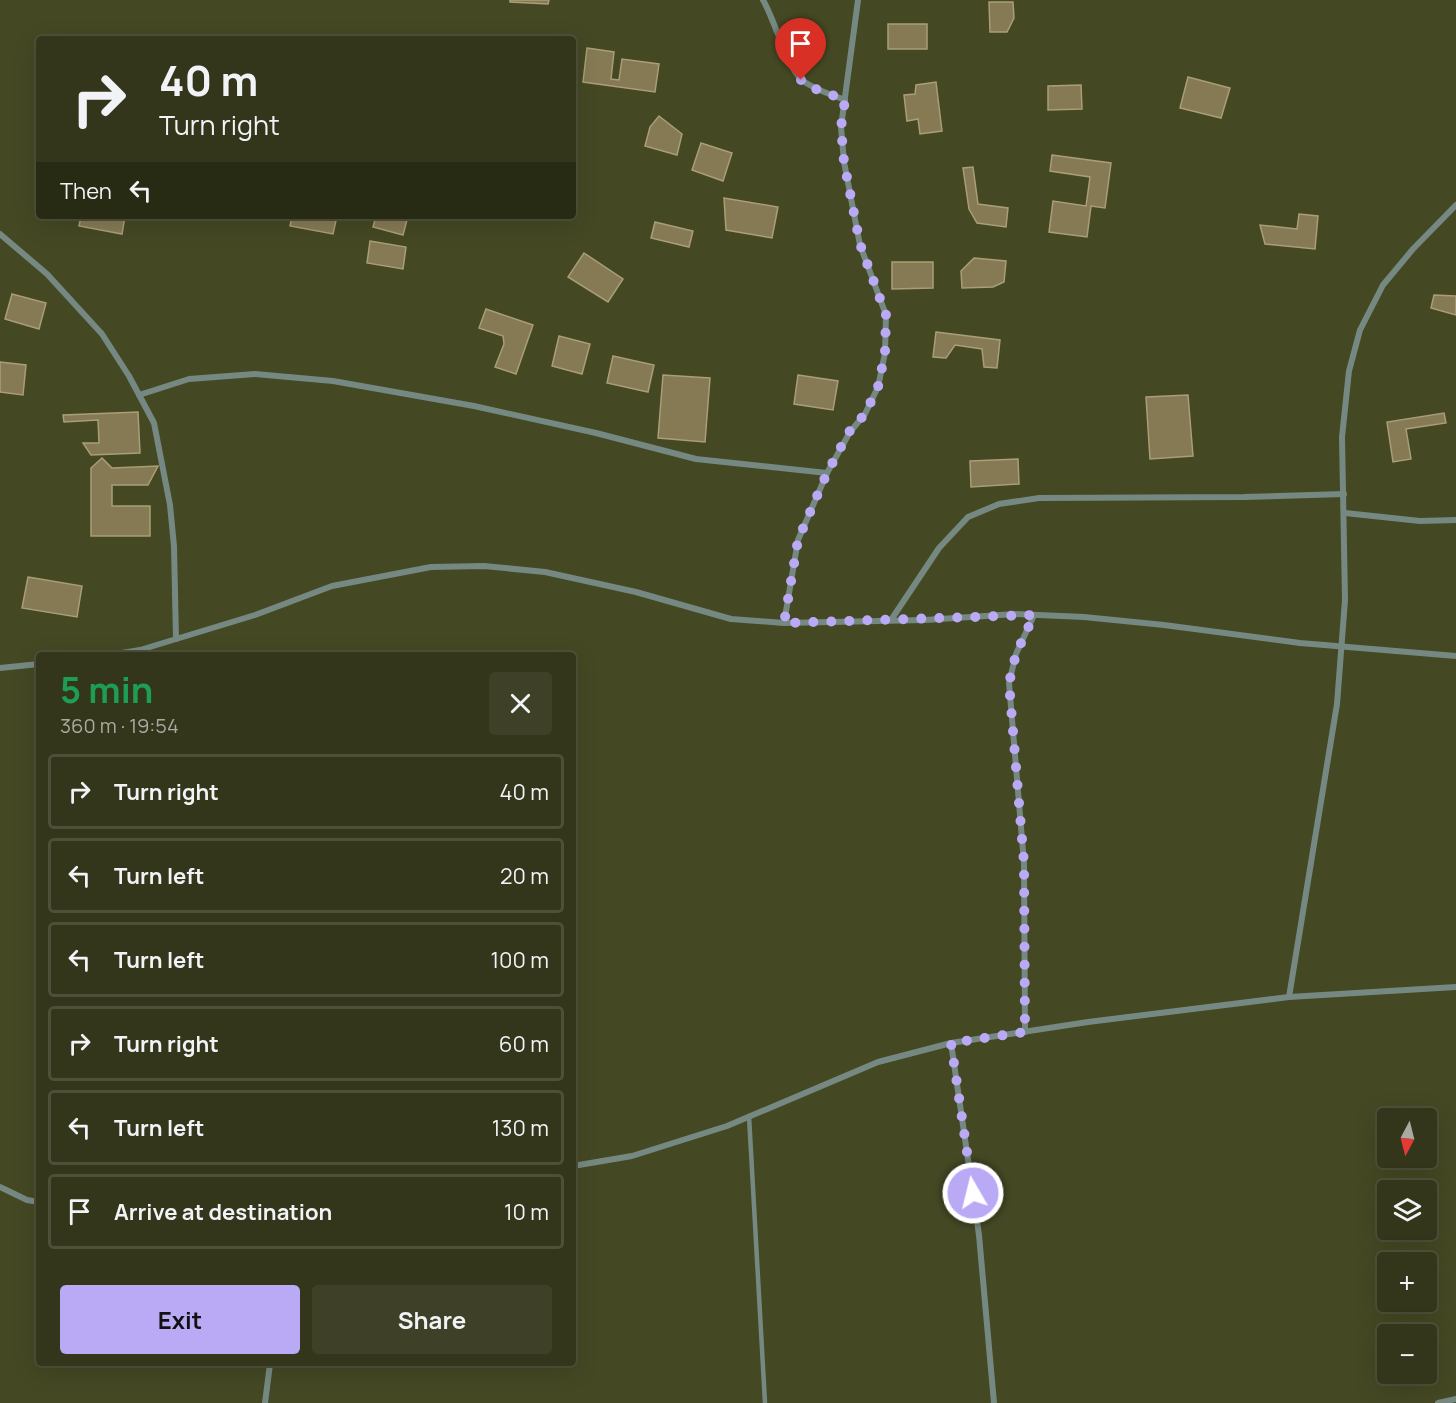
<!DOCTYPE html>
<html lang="en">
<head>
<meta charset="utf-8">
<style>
	:root { --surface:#33361a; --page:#3e4127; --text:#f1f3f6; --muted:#a9aba2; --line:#4e5039; --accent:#baaaf6 }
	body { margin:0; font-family:Manrope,sans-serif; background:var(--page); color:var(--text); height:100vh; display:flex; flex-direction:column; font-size:22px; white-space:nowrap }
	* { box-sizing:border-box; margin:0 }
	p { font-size:20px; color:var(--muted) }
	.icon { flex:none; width:33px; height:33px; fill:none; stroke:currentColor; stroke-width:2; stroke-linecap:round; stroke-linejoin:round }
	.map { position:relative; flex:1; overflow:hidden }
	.details { position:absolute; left:36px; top:652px; width:540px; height:714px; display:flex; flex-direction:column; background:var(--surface); border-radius:6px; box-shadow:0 6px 24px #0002,0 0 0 2px var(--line) }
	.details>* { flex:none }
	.guide { position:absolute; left:36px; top:36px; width:540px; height:183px; border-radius:6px; box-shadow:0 6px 24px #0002,0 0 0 2px var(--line); background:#33361a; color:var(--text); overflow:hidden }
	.needle { width:39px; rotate:187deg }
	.tools { position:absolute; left:1377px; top:1108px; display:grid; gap:12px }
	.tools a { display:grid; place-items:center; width:60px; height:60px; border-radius:6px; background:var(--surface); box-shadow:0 6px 24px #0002,0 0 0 2px var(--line); font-size:30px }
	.pin { position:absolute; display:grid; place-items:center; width:51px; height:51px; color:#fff; margin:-62px -26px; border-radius:50% 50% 50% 0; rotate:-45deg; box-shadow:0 0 6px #0007 }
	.pin .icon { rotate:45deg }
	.me { position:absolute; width:66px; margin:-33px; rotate:352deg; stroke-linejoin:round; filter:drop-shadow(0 0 4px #0008) }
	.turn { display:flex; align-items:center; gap:21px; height:126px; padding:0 24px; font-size:27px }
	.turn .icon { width:78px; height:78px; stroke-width:2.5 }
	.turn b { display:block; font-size:42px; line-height:51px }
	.then { display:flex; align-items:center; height:57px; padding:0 24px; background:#0003; gap:12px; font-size:22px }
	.round { display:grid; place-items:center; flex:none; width:63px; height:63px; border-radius:6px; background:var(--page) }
	.headline { display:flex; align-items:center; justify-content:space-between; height:102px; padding:0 24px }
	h1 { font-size:36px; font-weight:700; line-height:45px; color:#1e9e55 }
	.button { display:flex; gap:12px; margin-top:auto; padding:12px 24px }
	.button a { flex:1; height:69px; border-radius:6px; background:var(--accent); color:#111; font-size:24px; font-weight:700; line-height:69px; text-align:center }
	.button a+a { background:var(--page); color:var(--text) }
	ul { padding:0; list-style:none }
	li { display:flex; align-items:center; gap:18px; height:75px; margin:0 12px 9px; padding:0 12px; border:3px solid var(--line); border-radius:6px }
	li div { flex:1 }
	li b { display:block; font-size:22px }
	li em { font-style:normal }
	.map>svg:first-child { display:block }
	.building { fill:#857a54; stroke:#a99e76; stroke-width:1.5 }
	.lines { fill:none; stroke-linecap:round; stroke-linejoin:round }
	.service { stroke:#758982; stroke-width:4.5 }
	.minor { stroke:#758982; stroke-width:6 }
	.route { stroke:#baaaf6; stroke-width:10; stroke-dasharray:0 18 }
</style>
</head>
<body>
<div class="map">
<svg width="1456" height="1403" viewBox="0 0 1456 1403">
	<rect width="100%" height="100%" fill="#444823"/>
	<!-- building -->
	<g class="building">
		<polygon points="510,0 549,0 548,4 510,2"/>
		<polygon points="989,2 1013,2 1014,18 1007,32 990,32"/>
		<rect x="888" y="24" width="39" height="25"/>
		<polygon points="587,48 614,52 611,79 619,80 622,59 659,64 655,92 583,82"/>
		<polygon points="1188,77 1230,88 1221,118 1180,108"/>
		<polygon points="936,82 942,131 920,134 918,119 907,121 904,95 915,94 916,85"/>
		<polygon points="1081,85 1082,109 1048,110 1048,86"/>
		<polygon points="659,116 682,134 677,155 645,146 650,127"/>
		<polygon points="701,143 732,153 723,181 692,170"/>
		<polygon points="1052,155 1111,163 1105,208 1091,206 1087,237 1049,232 1053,201 1086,206 1090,177 1050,171"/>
		<polygon points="973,167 978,204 1008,208 1006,227 977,223 969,209 963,168"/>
		<polygon points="724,198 778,207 772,238 726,230"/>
		<polygon points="1299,214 1318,216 1315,249 1265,244 1260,225 1297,229"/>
		<polygon points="81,216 125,216 122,234 79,226"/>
		<polygon points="292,216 337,216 333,234 290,226"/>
		<polygon points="376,216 408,216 403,235 373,227"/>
		<polygon points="655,222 693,231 689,247 651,238"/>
		<polygon points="370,241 406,247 403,269 367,263"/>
		<polygon points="584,253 623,279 608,302 568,277"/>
		<polygon points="974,258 1006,261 1004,282 993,287 962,288 961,271"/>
		<polygon points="892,262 933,262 933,288 892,289"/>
		<polygon points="12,294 46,303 39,329 5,319"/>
		<polygon points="1434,295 1456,296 1456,315 1431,308"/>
		<polygon points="486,309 533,325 516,374 495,367 504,344 503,336 479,328"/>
		<polygon points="936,332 1000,340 997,368 984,367 982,349 955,345 946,358 933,357"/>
		<polygon points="559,336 590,344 582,374 552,366"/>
		<polygon points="613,356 654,365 648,392 607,383"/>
		<polygon points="0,362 26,365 23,395 0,392"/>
		<polygon points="663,375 710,378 705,442 658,438"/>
		<polygon points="798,375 838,381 833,410 794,404"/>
		<polygon points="1188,395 1193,456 1150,459 1146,397"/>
		<polygon points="138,412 140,453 91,455 83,443 99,443 98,420 64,422 63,415"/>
		<polygon points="1444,413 1446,423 1406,429 1411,459 1393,462 1387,422"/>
		<polygon points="102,458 112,468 158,466 148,485 112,485 112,506 150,506 150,536 91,536 91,468"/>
		<polygon points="1018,459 1019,484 971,487 970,461"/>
		<polygon points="28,577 82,586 77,617 22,608"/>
	</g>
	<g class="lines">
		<!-- service -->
		<polyline class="service" points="749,1116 765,1403"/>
		<!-- minor -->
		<g class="minor">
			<path d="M763 0C775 20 787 68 802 80 814 90 831 94 845 100"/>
			<polyline points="0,234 47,274 102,334 129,376 154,423 170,505 174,546 176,639"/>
			<polyline points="139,395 189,379 255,374 333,381 474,406 596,433 696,459 827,473"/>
			<polyline points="1345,513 1420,521 1456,520"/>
			<polyline points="891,620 939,548 968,517 999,504 1039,498 1244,497 1344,494"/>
			<polyline points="784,623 798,540 827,473 850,432 865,414 878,387 885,353 886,315 860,245 844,162 841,127 858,0"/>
			<polyline points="104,656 140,650 255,615 332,586 431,567 484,566 545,572 636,592 731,619 784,623 925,620 1015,614 1084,617 1164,625 1300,643 1456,656"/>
			<polyline points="0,668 39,664"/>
			<polyline points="1289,997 1337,704 1345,600 1342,437 1349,371 1360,330 1383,285 1413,249 1456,205"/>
			<polyline points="1025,1032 1024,863 1009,683 1016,654 1034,615"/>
			<polyline points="951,1043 979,1235 994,1403"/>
			<polyline points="573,1166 632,1156 727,1126 878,1062 951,1043 1088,1022 1289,997 1456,987"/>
			<polyline points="0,1187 27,1200 39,1202"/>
			<polyline points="265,1403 270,1364"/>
			<polyline points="1438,1403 1456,1399"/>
		</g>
	</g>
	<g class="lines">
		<!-- route -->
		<polyline class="route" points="801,80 813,88 845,100 841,127 844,162 860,244 886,315 885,353 878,387 865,414 849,432 827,473 798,540 784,623 1034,615 1016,654 1009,683 1024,863 1025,1032 951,1043 973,1193"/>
	</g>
</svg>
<div class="tools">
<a><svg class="needle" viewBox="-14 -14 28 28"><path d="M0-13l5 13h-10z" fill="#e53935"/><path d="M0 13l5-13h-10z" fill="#a9aba2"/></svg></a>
<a><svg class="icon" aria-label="layers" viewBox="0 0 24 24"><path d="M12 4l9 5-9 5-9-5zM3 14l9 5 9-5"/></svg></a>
<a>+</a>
<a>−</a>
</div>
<div class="pin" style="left:801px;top:80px;background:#d93025"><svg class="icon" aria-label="arrive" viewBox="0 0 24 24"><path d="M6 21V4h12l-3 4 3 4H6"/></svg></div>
<svg class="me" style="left:973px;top:1193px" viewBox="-20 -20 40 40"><circle r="17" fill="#baaaf6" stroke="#fff" stroke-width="3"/><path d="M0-11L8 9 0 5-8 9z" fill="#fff"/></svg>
<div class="guide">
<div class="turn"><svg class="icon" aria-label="right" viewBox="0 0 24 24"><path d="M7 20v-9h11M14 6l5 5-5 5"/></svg><div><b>40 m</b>Turn right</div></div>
<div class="then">Then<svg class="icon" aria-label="left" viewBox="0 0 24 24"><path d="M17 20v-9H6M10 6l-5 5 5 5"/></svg></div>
</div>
<section class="details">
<div class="headline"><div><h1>5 min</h1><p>360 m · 19:54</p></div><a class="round"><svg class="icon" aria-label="close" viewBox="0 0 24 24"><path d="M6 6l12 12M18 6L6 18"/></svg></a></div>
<ul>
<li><svg class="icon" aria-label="right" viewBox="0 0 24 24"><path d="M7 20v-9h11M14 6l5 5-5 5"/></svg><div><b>Turn right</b></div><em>40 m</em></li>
<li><svg class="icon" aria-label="left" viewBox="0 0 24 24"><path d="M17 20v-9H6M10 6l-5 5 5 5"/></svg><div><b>Turn left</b></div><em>20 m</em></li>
<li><svg class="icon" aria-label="left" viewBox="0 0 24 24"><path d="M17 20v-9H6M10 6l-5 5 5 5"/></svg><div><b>Turn left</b></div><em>100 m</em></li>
<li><svg class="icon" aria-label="right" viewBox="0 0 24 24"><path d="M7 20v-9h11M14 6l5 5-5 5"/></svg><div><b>Turn right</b></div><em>60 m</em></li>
<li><svg class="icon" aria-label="left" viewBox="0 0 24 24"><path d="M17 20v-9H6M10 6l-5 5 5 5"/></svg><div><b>Turn left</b></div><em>130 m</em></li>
<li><svg class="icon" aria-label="arrive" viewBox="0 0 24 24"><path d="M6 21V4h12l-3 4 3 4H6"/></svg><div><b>Arrive at destination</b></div><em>10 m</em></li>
</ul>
<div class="button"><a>Exit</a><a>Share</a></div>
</section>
</div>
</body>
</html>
